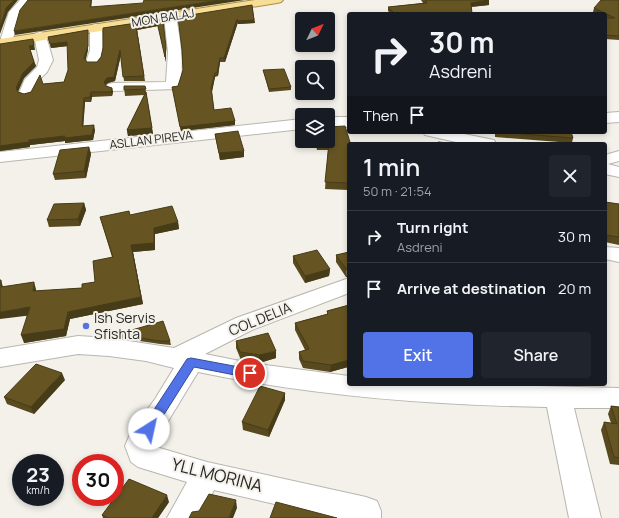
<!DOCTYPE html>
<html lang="en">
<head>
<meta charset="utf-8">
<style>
	:root { --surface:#171b24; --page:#20242c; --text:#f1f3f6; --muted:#9ea1a6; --line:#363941; --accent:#5273e8 }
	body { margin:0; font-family:Manrope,sans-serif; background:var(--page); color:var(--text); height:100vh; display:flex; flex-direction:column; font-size:15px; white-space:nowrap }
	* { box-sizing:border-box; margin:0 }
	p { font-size:13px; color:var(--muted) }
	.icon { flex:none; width:22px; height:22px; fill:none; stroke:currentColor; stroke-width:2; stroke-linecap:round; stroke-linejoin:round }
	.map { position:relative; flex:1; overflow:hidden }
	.drawer { position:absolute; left:347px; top:142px; width:260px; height:244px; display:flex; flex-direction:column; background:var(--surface); border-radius:4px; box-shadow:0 2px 6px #0003 }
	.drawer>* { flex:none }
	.guide { position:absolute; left:347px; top:12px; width:260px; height:122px; border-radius:4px; box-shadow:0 2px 6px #0003; background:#171b24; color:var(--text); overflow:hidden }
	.needle { width:26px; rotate:47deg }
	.controls { position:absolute; left:295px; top:12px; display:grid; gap:8px }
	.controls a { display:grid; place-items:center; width:40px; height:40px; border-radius:4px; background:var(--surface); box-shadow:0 2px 6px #0003; font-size:20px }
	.speed { position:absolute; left:12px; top:454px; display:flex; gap:8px; font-size:20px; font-weight:700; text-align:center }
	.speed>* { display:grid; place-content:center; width:52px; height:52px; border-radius:50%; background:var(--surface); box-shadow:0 2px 6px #0003; line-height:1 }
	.speed small { font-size:10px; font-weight:400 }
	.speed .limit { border:6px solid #d22; background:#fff; color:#111 }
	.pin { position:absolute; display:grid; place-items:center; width:34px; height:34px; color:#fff; margin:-17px; border:2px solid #fff; border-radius:50%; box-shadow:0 1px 4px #0007 }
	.me { position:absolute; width:44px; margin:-22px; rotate:35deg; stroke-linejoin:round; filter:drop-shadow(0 0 3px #0008) }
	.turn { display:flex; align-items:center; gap:14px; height:84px; padding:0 16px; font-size:18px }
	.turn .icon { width:52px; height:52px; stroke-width:2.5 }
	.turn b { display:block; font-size:28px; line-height:34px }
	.then { display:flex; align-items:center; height:38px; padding:0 16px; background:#0003; gap:8px; font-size:15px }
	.round { display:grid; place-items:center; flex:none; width:42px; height:42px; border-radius:4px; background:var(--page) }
	.head { display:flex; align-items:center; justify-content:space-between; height:68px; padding:0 16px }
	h1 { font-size:24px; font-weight:600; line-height:30px }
	.primary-button { display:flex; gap:8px; margin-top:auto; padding:8px 16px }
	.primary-button a { flex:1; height:46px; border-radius:4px; background:var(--accent); color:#fff; font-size:16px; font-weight:600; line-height:46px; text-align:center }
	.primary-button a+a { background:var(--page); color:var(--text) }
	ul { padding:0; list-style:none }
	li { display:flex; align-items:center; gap:12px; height:52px; padding:0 16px; border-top:1px solid var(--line) }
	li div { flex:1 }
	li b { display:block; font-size:15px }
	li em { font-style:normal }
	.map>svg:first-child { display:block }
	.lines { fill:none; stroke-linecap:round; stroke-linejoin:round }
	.minor-casing { stroke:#b8b6af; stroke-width:2 }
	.major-casing { stroke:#ab8f40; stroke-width:2 }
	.minor { fill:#fff; fill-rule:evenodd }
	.major { fill:#f7dd95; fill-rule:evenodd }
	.wall { fill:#58491e }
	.shaded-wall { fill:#473c18 }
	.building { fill:#665523; stroke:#473c18 }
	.route { fill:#5273e8; stroke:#354b97 }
	.poi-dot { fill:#5273e8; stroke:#f3f1ea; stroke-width:1.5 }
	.labels { text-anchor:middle; stroke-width:4; stroke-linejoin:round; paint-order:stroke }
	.far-street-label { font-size:12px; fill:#292826; stroke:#f3f1ea }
	.poi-label { font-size:14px; fill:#292826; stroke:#f3f1ea; text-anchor:start }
	.street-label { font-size:14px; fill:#292826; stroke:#f3f1ea }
	.near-street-label { font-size:17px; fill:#292826; stroke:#f3f1ea }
</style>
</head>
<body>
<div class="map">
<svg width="619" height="518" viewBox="0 0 619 518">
	<rect width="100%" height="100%" fill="#f3f1ea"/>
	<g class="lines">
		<defs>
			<g id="minor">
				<polygon points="20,0 31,0 20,13 12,42 10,45 2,45 0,41 9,12"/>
				<path d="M170 14 174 15 176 17C179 33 187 75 177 89L113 91 108 90 106 87 108 84 113 83 166 82 168 52 164 17 166 15Z"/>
				<path d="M96 24 100 25 102 28C102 40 105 55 98 65H88L86 62 90 50V28L92 25Z"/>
				<polygon points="40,32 44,33 46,36 53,60 47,72 38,81 31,96 26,97 21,96 19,93 25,79 37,67 39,60 34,36 36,33"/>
				<polygon points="619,112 619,122 605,123 605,113"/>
				<rect x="328" y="117" width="21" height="10"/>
				<polygon points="302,119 302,129 0,162 0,152"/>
				<polygon points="423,132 454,132 494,140 496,144 465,144 425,135"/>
				<polygon points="619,151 619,161 608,164 619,167 619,177 605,174 605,155"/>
				<polygon points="605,247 619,248 619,262 605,259"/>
				<path d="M349 278V293L252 330 205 354 250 363 349 376V384H460L619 388V408H574L601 518H569L547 407C429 405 313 396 198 372L153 446 207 462 366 497 377 501 381 511V518H335L214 490 199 518H167L187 482 138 467 131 462 125 446 131 432 155 399 174 368 146 361 109 356 78 354 0 367V349L78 336 109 338 174 348 236 318Z"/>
			</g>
			<polygon id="major" points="255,0 283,0 281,2 277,3 0,47 0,39"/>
		</defs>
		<!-- minor casing -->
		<use href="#minor" class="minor-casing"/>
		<!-- major casing -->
		<use href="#major" class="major-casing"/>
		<!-- minor -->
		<use href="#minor" class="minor"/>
		<!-- major -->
		<use href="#major" class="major"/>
	</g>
	<!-- wall -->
	<g class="wall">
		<polygon points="421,0 489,0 489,5 471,7 472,14 391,14 388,11 388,7 423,3"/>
		<polygon points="619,0 619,40 605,39 605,18 606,18 605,17 605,14 598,14 593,12 594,8"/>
		<polygon points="252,5 255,23 238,24 238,22 225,62 220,62 218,76 215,77 212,91 214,110 235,121 235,125 181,131 172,87 178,86 183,70 182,51"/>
		<polygon points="163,19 166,52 166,62 158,26 137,30 145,81 124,81 121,55 115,81 108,83 105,85 106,86 112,88 113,92 112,96 92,97 91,102 85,102 83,126 95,130 93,140 65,143 65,141 30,145 30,147 0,151 0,44 35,50 30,50 36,66 24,78 18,91 18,92 24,94 31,92 43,84 64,82 68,70 68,46 51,48 48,37 88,30 88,50 85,60 87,62 97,62 101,57 103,48 103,28"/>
		<polygon points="263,70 291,87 291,90 269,92 264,73"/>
		<polygon points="124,86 145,86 153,134 128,136 127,130 144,95 125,96"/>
		<polygon points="495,132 571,132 573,138 572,143 495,137"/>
		<polygon points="215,134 244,157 220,160 216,140"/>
		<polygon points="315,141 328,141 349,183 348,190 325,189 328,150 317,150"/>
		<polygon points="89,147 91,154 86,178 55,180 53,174"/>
		<polygon points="605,202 619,204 619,245 605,242"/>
		<polygon points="84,203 86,210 80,226 49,227 47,220"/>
		<polygon points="130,215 178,222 179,229 155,234 155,250 133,252 143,304 70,319 66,336 24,343 27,315 3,286 36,289 36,291 82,288 95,282 112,257 100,217"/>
		<polygon points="349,252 346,277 336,262 336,255"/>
		<polygon points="293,256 330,269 329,276 305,283 293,263"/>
		<polygon points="349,305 349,368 348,367 330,372 303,368 299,359 299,352 305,350 295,330 295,323 327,314 327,311"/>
		<polygon points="118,334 170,341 171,345 160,344 119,338"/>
		<polygon points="236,341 276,358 259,363 241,360 236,348"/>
		<polygon points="65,380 34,414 7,404 4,397"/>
		<polygon points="285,393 285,400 269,437 243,430 242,422"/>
		<polygon points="611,406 619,407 619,465 610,464 601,430 604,422 611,423 608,414"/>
		<polygon points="169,502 158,518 103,518 102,515"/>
	</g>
	<!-- shaded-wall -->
	<g class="shaded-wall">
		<polygon points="14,0 18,0 8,12 0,34 0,27 6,8"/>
		<polygon points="91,0 92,0 91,11 90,7"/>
		<polygon points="220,0 245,0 15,35 14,31"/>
		<polygon points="489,0 489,5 470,7 471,3"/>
		<polygon points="163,19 166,52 166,62 165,57"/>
		<polygon points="237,19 238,22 225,62 224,58"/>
		<polygon points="254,20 255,23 238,24 238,21"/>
		<polygon points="157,22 158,26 137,30 145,81 136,26"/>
		<polygon points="88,30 88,50 85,63 84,58"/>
		<polygon points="67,42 68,46 51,48 50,44"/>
		<polygon points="34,43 35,50 30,50 29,46"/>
		<polygon points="120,50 121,54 115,81 108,83 105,86 104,82"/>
		<polygon points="220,58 220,62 218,76 217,73"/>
		<polygon points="34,62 36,66 24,78 18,92 16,88 23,73"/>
		<polygon points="215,73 215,77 212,92 211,88"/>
		<polygon points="112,88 113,92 112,96 111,92"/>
		<polygon points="91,92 92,97 91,102 90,97"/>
		<polygon points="84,98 85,102 83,131 82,126"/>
		<polygon points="147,98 153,134 128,136 127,130"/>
		<polygon points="235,121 235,125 181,131 180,127"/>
		<polygon points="94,125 95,130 93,140 65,143 65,141 30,145 30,147 0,151 0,146"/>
		<polygon points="89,147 91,154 86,178 84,171"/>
		<polygon points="244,151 244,157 220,160 219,153"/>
		<polygon points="84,203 86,210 80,226 78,219"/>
		<polygon points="178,222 179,229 155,234 155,250 133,252 143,304 70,319 66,336 24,343 21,335 68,312 131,245 154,228"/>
		<polygon points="330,269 329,276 305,283 305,276"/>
		<polygon points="347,270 349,270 349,277 346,277"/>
		<polygon points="1,280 3,287 1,287"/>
		<polygon points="34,282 36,289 35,298 33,291"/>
		<polygon points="30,307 33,315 0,319 0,312"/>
		<polygon points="276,351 276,358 259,363 259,355"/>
		<polygon points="349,360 348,367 330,372 331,365"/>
		<polygon points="62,373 65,380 34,414 31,407"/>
		<polygon points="285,393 285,400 269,437 268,430"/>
		<polygon points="167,495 169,502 158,518 152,518"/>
		<polygon points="236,500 237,508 233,518 229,518"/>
	</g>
	<!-- building -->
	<g class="building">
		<polygon points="0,0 14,0 6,8 0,27"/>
		<polygon points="28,0 91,0 90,7 143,3 144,0 220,0 14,31 20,10"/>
		<polygon points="425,0 489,0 471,3 472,14 395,14 388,7 427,3"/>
		<polygon points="601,0 619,0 619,36 605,35 605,18 615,18 594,8"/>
		<polygon points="252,5 254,20 238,21 237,19 224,58 220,58 217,73 215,73 211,88 214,110 231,108 235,121 180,127 172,87 178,86 183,70 182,50 178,17"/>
		<polygon points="163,19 166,48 165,57 157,22 136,26 144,76 123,77 120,50 114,77 107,78 104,82 106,86 112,88 111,92 91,92 90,97 84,98 82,126 94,125 92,135 64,138 65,136 29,140 29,142 0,146 0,44 33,39 34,45 29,46 34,62 23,73 16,88 18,92 24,94 31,92 40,75 43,84 64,82 68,70 67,42 50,44 48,37 88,30 88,46 84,58 87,62 97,62 101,57 103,48 103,28"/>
		<polygon points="284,69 291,87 269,89 263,70"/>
		<polygon points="124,86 145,86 146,89 124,90"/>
		<polygon points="146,92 152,128 127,130"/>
		<polygon points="345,126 350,142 350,144 349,144 349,183 325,182 329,143 317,144 316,141 328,141 328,127"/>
		<polygon points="238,131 244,151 219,153 215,134"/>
		<polygon points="498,132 571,132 573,138"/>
		<polygon points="438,142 458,144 438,144"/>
		<polygon points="89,147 84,171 53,174 60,150"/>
		<polygon points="605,202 619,204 619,237 605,235"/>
		<polygon points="84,203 78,219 47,220 54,204"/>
		<polygon points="172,206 178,222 154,228 154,243 131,245 141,297 68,312 64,329 21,335 30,307 0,312 0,280 1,280 1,287 34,282 33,291 82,288 82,284 95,282 93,261 113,257 100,217 129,211 130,215"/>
		<polygon points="317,250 330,269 305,276 293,256"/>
		<polygon points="349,252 349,270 347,270 336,255"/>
		<polygon points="349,305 349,360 331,365 303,361 299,352 309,349 295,323 328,314 327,311"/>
		<polygon points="163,321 170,341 159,341 118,334"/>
		<polygon points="268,333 276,351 259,355 240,352 236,341"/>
		<polygon points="36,364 62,373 31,407 4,397"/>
		<polygon points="260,386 285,393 268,430 242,422"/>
		<polygon points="611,406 619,407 619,458 614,457 604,422 617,424"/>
		<polygon points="129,479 167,495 152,518 108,518 102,515"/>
		<polygon points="209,494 236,500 229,518 189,518 192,512 199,511"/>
		<polygon points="276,502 337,518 270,518"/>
	</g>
	<!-- route -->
	<polygon class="route" points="191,358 250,369 254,370 256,373 254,376 250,378 194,367 153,432 149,434 144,432 143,429 144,425 187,359"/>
	<!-- markers -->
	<circle class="poi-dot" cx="86" cy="326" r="4"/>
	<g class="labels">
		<!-- far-street labels -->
		<g class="far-street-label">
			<text transform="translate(163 18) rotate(-9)" y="4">MON BALAJ</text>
			<text transform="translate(151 140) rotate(-7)" y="4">ASLLAN PIREVA</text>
		</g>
		<!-- poi labels -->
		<g class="poi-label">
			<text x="94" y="323">Ish Servis<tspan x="94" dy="16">Sfishta</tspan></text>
		</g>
		<!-- street labels -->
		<g class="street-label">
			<text transform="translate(260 319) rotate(-22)" y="5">COL DELIA</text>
		</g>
		<!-- near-street labels -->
		<g class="near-street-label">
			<text transform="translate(217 475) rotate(14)" y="6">YLL MORINA</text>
		</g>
	</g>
</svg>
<div class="controls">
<a><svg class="needle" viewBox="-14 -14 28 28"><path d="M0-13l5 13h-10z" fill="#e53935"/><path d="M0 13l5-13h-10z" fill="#9ea1a6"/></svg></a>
<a><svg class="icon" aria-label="search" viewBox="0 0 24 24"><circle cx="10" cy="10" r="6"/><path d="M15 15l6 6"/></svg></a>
<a><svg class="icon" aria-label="layers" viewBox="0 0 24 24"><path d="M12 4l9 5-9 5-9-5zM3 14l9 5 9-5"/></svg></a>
</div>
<div class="speed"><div>23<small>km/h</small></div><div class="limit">30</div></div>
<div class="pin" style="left:250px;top:373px;background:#d93025"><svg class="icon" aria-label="arrive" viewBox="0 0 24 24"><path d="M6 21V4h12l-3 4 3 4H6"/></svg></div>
<svg class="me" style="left:149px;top:429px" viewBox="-20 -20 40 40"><circle r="19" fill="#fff"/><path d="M0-13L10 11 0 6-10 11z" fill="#5273e8"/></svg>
<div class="guide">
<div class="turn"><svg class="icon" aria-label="right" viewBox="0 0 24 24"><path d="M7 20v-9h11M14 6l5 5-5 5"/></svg><div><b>30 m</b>Asdreni</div></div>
<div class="then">Then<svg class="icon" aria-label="arrive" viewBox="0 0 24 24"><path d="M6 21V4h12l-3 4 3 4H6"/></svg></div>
</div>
<section class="drawer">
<div class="head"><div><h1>1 min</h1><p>50 m · 21:54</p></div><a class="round"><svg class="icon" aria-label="close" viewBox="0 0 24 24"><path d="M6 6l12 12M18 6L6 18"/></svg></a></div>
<ul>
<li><svg class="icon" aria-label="right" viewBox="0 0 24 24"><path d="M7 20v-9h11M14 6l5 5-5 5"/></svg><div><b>Turn right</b><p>Asdreni</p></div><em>30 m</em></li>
<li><svg class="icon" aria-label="arrive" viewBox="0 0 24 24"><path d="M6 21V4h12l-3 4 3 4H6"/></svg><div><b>Arrive at destination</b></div><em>20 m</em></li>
</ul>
<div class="primary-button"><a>Exit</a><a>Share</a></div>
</section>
</div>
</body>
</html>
